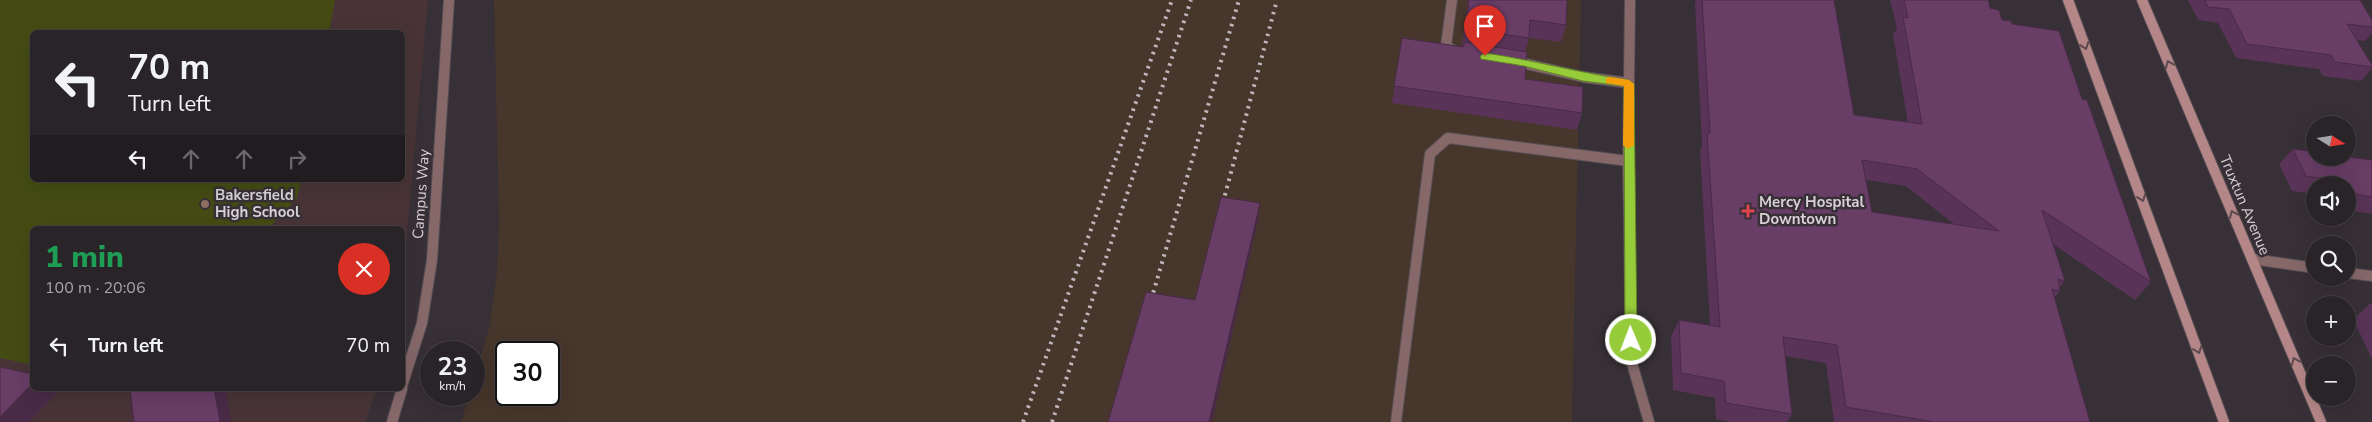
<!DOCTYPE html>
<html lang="en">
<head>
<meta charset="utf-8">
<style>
	:root { --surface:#292428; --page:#312c30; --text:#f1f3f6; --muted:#a5a4a8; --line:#454145 }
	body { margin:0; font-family:"Nunito Sans",sans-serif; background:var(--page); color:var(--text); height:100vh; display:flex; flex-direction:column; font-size:19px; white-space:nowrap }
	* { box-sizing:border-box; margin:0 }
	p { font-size:16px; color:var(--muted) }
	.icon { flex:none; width:28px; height:28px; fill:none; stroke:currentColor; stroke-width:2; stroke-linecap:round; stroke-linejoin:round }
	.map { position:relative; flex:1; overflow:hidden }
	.panel { position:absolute; left:30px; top:226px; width:375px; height:165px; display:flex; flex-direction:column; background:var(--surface); border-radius:8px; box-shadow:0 5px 20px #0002,0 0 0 1px var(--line) }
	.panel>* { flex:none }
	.banner { position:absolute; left:30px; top:30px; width:375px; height:152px; border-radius:8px; box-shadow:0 5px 20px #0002,0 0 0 1px var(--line); background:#292428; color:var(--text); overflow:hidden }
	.needle { width:32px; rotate:102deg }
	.tools { position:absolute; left:2306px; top:116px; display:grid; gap:10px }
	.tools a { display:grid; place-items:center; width:50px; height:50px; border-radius:50%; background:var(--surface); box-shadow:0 5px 20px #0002,0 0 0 1px var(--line); font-size:25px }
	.speed { position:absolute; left:420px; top:341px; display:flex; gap:10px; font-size:25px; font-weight:700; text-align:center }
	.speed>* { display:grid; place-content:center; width:65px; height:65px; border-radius:50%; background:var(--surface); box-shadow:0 5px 20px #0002,0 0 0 1px var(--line); line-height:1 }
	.speed small { font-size:12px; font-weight:400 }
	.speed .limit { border:2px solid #111; border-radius:8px; background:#fff; color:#111 }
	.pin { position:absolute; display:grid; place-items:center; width:42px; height:42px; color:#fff; margin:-51px -21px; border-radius:50% 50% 50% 0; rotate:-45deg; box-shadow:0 0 5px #0007 }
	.pin .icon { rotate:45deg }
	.me { position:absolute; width:55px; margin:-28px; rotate:359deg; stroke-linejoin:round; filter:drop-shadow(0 0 4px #0008) }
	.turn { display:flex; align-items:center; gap:18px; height:105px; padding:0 15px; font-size:22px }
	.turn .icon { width:65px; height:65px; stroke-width:2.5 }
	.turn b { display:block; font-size:35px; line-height:42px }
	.lanes { display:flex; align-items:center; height:48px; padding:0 15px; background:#0003; justify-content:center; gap:25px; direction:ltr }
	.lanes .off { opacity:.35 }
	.round { display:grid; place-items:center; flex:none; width:52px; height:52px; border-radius:26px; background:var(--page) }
	.summary { display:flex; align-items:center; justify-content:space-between; height:85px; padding:0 15px }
	h1 { font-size:30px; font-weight:800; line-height:38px; color:#1e9e55 }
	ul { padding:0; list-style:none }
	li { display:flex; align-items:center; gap:15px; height:70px; padding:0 15px }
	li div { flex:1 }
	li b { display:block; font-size:19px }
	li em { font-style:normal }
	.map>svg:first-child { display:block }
	.industrial { fill:#47362b; fill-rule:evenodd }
	.education { fill:#483437; fill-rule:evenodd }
	.green { fill:#444c13 }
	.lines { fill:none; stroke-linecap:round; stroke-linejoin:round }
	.service-casing { stroke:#544d53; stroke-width:12 }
	.minor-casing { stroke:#544d53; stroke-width:12 }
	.secondary-casing { stroke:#544d53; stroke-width:12 }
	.service { stroke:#866869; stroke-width:10 }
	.minor { stroke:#866869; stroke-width:10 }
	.secondary { stroke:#b58687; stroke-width:10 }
	.rail { stroke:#bdb7bc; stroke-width:4; stroke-dasharray:2.5 5; stroke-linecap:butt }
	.wall { fill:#593458; fill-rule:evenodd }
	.shaded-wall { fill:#492b47 }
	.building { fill:#683d66; stroke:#492b47; fill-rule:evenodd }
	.oneway { stroke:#5d4a4e }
	.route { fill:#96cc3a; stroke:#628526 }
	.slow { fill:#f59e0b }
	.education-dot { fill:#8d6e63; stroke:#373036; stroke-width:2 }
	.health-dot { fill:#e0444e; stroke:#373036; stroke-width:2 }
	.labels { text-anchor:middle; stroke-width:5; stroke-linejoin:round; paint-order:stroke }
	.street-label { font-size:15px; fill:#d7d2d6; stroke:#373036 }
	.poi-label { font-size:15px; font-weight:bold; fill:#d7d2d6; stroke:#373036; text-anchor:start }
</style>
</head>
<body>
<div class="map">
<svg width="2372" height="422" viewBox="0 0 2372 422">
	<rect width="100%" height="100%" fill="#373036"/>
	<!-- industrial -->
	<path class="industrial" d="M494 0H1581L1572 422H461L469 395H474V379L489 329 497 273 499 222ZM506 352H549V395H506Z"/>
	<!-- education -->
	<path class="education" d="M0 0H428L403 277 402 229H32V389H377L365 422H0ZM32 32H402V180H32Z"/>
	<!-- green -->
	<polygon class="green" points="0,0 335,0 329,32 32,32 32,180 301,180 297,198 268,229 32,229 32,363 29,364 0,358"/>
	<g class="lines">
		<defs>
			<g id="service">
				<polyline points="1452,0 1446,46 1455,51"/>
				<polyline points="1514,61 1583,77 1629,83"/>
				<polyline points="1396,422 1430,154 1448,138 1628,161"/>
			</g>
			<g id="minor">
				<polyline points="1630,0 1628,161 1631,360 1649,422"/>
				<polyline points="2252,259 2315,268"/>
				<polyline points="2348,273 2372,276"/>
				<polyline points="402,386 422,323 432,260 449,0"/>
				<polyline points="392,422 402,389"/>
			</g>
			<g id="secondary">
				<polyline points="2068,0 2224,422"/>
				<polyline points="2142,0 2321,422"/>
			</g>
		</defs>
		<!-- service casing -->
		<use href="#service" class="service-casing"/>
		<!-- minor casing -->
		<use href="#minor" class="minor-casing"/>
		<!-- secondary casing -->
		<use href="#secondary" class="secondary-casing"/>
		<!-- service -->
		<use href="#service" class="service"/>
		<!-- minor -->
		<use href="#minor" class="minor"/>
		<!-- secondary -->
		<use href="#secondary" class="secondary"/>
		<!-- rail -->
		<g class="rail">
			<polyline points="1221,210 1277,0"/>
			<polyline points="1149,307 1239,0"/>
			<polyline points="1023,422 1172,0"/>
			<polyline points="1052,422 1191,0"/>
		</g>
	</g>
	<!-- wall -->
	<g class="wall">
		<polygon points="1468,0 1567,0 1566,25 1561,42 1529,38 1525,52 1525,79 1582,113 1577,130 1392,103 1402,38 1464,47 1464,46 1462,46"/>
		<path d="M1696 0H1834L1854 115 1908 123 1893 35 1897 28 1890 0H1988L1990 8 2002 20 2012 24 2082 99 2151 282 2135 300 2053 244 2065 281 2059 288 2060 291 2054 298 2090 422H1834L1826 363 1785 356 1792 414 1787 422H1731L1716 419 1715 398 1673 390 1671 337 1679 320 1710 325 1700 151 1702 145 1695 4ZM1866 180 1906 186 1955 225 1872 212Z"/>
		<polygon points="2188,0 2360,0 2372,20 2372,33 2365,41 2357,40 2372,65 2372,68 2361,81 2323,76 2319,69 2236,58 2218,23 2198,20"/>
		<polygon points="2293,149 2372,160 2372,214 2348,210 2348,185 2315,185 2315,194 2292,191 2279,164"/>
		<polygon points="2371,303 2372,303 2372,359 2353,319"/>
	</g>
	<!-- shaded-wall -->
	<g class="shaded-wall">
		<polygon points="1260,203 1258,220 1212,422 1209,422"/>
		<polygon points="32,384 32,389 55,389 58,392 29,422 0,422 0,417"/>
		<polygon points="214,389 226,389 231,422 220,422"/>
	</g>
	<!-- building -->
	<g class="building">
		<polygon points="1469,0 1567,0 1566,25 1530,20 1529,38 1466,29"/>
		<path d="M1702 0H1834L1854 115 1922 124 1903 17 1908 18 1904 0H1988L1990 8 1999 10 2002 20 2011 21 2012 24 2059 31 2082 99 2087 100 2151 282 2042 210 2065 281 2058 279 2060 291 2052 289 2090 422H1934L1846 407 1837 345 1783 337 1792 414 1726 403 1724 381 1681 373 1679 320 1720 327 1707 133H1710ZM1862 160 1917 169 1999 231 1872 212Z"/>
		<polygon points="2205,0 2360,0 2372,20 2372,27 2347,24 2372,65 2372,67 2335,62 2331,55 2247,44 2229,9 2208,7"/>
		<polygon points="1402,38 1464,47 1464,42 1527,52 1525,79 1583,87 1582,113 1394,86"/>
		<polygon points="2293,149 2315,152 2315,158 2348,158 2348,157 2372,160 2372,197 2348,193 2348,185 2337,185 2334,180 2306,176"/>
		<polygon points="1221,197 1260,203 1209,422 1108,422 1146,292 1195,300"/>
		<polygon points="0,367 32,374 32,384 0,417"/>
		<polygon points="130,389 214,389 220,422 134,422"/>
	</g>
	<!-- one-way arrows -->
	<defs><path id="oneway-chevron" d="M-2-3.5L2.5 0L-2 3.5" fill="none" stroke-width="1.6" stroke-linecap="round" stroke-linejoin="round" transform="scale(1.25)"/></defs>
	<g class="oneway">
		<use href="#oneway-chevron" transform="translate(2085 46) rotate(70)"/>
		<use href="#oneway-chevron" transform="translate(2169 64) rotate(-113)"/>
		<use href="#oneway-chevron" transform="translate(2142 198) rotate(70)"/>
		<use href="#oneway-chevron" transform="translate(2233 214) rotate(-113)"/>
		<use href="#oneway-chevron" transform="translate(2198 350) rotate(70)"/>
		<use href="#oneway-chevron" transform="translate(2295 361) rotate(-113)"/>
	</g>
	<!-- route -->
	<path class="route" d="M1485 53C1533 60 1580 73 1629 80L1634 84 1637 340 1635 344H1627L1625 340 1624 86 1583 81 1524 66 1481 59 1480 56Z"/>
	<!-- slow -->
	<polygon class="slow" points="1610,77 1629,80 1634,84 1634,145 1628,149 1623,145 1624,86 1606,83 1606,78"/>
	<!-- markers -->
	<circle class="education-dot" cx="205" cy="204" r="5"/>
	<path class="health-dot" d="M1745.5 203.5h5v5h5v5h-5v5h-5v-5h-5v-5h5z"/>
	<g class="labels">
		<!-- street labels -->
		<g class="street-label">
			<text transform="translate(421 194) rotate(-86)" y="5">Campus Way</text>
			<text transform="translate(2245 205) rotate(67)" y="5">Truxtun Avenue</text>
		</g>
		<!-- poi labels -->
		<g class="poi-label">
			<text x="215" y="200">Bakersfield<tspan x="215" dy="17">High School</tspan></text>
			<text x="1759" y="207">Mercy Hospital<tspan x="1759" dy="17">Downtown</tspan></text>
		</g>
	</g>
</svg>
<div class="tools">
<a><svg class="needle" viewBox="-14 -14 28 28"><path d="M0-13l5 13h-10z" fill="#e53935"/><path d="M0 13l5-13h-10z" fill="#a5a4a8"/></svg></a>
<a><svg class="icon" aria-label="sound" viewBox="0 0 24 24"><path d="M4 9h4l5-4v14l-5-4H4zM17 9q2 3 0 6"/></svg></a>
<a><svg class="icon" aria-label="search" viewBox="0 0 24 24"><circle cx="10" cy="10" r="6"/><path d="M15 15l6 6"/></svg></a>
<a>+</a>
<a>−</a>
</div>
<div class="speed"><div>23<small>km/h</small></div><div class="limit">30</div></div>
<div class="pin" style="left:1485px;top:56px;background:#d93025"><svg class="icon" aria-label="arrive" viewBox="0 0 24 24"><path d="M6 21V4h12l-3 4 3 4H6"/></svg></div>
<svg class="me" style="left:1631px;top:340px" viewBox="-20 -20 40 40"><circle r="17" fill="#96cc3a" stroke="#fff" stroke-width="3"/><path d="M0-11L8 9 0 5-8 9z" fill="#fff"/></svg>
<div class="banner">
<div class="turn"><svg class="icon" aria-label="left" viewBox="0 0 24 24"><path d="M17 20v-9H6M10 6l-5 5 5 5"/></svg><div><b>70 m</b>Turn left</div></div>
<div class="lanes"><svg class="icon" aria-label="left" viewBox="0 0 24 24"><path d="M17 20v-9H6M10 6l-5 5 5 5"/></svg><svg class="icon off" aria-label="ahead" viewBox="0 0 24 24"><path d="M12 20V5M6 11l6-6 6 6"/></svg><svg class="icon off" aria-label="ahead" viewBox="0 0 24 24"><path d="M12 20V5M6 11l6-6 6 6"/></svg><svg class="icon off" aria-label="right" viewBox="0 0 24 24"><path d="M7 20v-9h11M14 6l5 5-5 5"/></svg></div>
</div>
<section class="panel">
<div class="summary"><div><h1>1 min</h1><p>100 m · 20:06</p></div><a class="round" style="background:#d93025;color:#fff"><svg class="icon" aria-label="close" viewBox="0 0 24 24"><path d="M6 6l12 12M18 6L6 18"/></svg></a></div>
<ul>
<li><svg class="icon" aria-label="left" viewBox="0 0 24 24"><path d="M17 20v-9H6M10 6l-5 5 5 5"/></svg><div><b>Turn left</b></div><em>70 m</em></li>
</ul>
</section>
</div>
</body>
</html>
